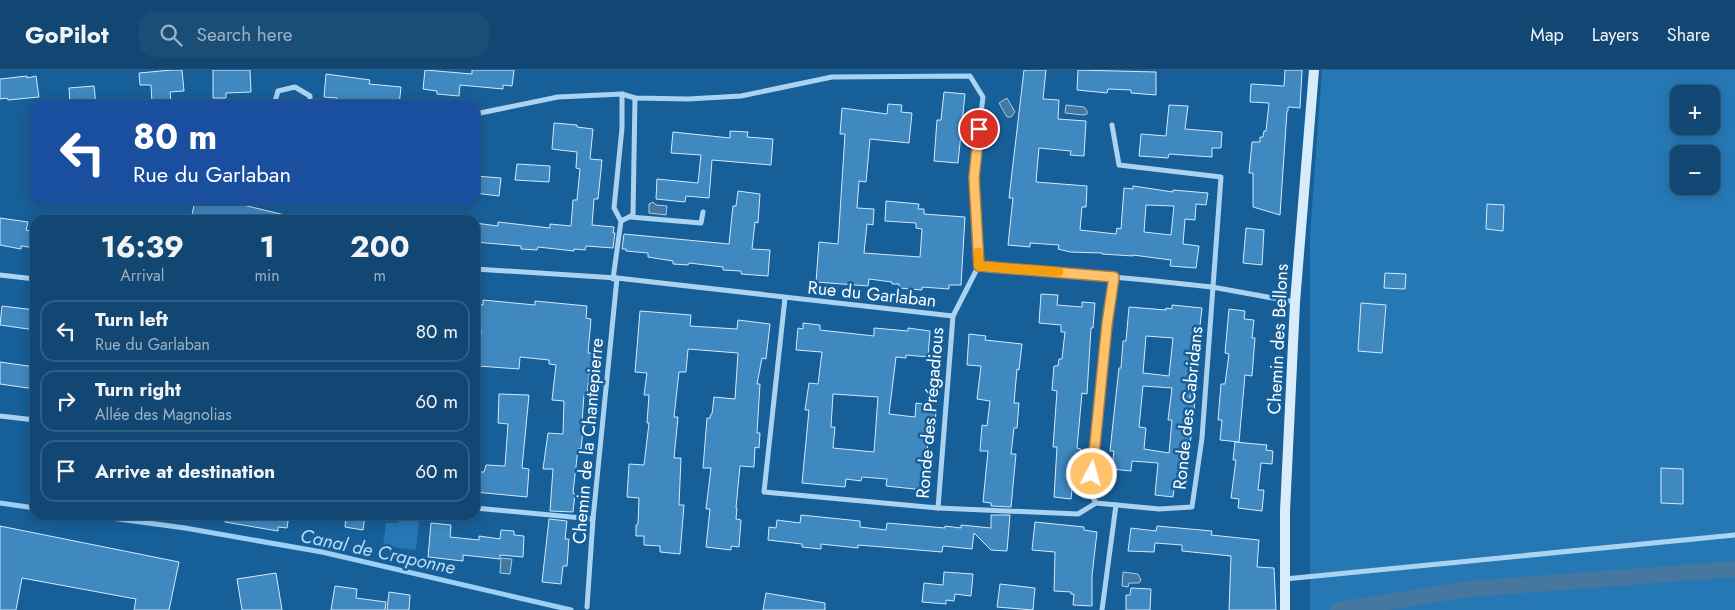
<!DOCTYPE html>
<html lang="en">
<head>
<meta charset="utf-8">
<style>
	:root { --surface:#114772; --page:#1a4e77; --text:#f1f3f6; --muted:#9cb2c4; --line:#305f84 }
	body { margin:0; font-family:Jost,sans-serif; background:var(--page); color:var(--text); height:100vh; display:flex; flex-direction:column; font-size:19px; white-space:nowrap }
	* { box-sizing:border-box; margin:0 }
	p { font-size:16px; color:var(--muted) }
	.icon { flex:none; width:28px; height:28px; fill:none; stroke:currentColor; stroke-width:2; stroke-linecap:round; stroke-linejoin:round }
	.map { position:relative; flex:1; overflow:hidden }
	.sheet { position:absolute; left:30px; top:145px; width:450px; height:305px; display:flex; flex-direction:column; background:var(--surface); border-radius:15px; box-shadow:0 2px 12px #0003,0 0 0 1px var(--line) }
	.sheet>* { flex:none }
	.top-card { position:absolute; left:30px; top:30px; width:450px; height:105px; border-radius:15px; box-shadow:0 2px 12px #0003,0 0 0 1px var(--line); background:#1a4fa0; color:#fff; overflow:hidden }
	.tools { position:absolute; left:1670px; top:15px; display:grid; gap:10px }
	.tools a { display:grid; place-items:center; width:50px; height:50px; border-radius:10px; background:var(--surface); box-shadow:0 2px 12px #0003,0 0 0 1px var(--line); font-size:25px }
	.pin { position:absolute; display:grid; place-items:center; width:42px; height:42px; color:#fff; margin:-21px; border:2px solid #fff; border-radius:50%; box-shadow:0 1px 5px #0007 }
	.me { position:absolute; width:55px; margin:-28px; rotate:6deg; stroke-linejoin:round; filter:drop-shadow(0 0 4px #0008) }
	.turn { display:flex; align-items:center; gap:18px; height:105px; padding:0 20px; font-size:22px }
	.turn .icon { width:65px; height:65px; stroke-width:2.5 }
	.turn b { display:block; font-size:35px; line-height:42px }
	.eta { display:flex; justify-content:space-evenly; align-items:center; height:85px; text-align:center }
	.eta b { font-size:30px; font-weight:700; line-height:35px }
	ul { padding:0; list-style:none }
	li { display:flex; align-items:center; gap:15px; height:62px; margin:0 10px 8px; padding:0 10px; border:2px solid var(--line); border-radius:15px }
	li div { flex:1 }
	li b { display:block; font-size:19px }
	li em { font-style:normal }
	header { display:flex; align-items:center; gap:30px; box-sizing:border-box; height:70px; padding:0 25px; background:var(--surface); border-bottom:1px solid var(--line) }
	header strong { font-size:24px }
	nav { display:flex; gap:28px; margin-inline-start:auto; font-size:18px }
	.search { width:350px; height:45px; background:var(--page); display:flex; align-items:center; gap:12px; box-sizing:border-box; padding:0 18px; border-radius:15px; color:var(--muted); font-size:19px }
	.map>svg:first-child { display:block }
	.green { fill:#2678b5; fill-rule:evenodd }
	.water { fill:#45779f; stroke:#9dd0f4 }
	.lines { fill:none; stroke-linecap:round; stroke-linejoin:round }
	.stream { stroke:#9dd0f4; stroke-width:5 }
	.canal { stroke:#45779f; stroke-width:16 }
	.building { fill:#3f88c0; stroke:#d2eafc; fill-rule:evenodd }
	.minor { stroke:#aad3f2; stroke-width:5 }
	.secondary { stroke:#d9ecfc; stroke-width:10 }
	.route-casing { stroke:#a67e46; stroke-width:12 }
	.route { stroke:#ffc26b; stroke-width:9 }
	.slow { stroke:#f59e0b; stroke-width:9 }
	.labels { text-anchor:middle; stroke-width:5; stroke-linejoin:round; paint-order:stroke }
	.street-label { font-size:18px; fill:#fff; stroke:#175f98 }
	.water-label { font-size:19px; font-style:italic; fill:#b7ddf8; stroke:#175f98 }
</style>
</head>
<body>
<header>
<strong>GoPilot</strong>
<div class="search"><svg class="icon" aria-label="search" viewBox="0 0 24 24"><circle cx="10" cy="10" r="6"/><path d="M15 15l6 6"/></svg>Search here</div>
<nav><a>Map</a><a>Layers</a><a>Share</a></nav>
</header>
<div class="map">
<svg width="1735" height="540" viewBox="0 0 1735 540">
	<rect width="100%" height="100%" fill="#175f98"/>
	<!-- green -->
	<g class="green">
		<path d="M1322 0H1735V540H1310V166ZM1679 24H1711V56H1679ZM1679 84H1711V116H1679Z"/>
		<polygon points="410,448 419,449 416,480 383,476 386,453 398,453 399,450 409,451"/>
	</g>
	<!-- water -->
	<g class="water">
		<polygon points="1007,28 1015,42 1011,47 1007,47 999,33"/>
		<polygon points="1066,35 1084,37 1087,41 1087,44 1083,45 1065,43"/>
		<polygon points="653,132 656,135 667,136 666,145 649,143 649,134"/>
		<polygon points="501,488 512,489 510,504 500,503"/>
		<polygon points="1123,502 1138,504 1141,510 1139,513 1129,513 1128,517 1122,516"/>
	</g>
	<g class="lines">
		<!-- stream -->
		<g class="stream">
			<polyline points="0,433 35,438"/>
			<polyline points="89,445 185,458 322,482 571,540"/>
		</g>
		<!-- canal -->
		<polyline class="canal" points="1338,540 1469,519 1735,499"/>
	</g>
	<!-- building -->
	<g class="building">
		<polygon points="172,0 182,0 184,21 170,22 171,31 152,33 151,15 140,15 139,3"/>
		<polygon points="213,0 250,0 251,22 226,23 226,28 213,28"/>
		<polygon points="425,0 472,4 472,0 514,0 512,16 503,15 503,19 460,15 459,26 437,24 437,21 423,19"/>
		<path d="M1024 0H1046L1043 29 1059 30 1058 49 1086 51 1084 86 1070 85 1071 81 1039 78 1036 112 1087 116 1086 137H1082L1080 160 1116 164 1117 158 1121 159 1124 118 1133 119V116L1173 122V120L1208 123 1206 135 1196 134 1195 150 1185 149 1183 174 1199 176 1196 198 1170 196 1171 190 1133 185V186L1102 184V183L1070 182 1058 179 1059 175 1030 173V177L1008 175 1013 128H1009ZM1146 135 1174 136 1171 165 1144 162Z"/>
		<polygon points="1078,0 1156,2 1156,25 1131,23 1131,20 1108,19 1107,23 1077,20"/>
		<polygon points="1285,0 1302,0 1300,38 1288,37 1288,41 1287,41 1280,145 1253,137 1253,103 1249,103 1252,72 1260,72 1260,67 1263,67 1264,61 1266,61 1269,33 1250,32 1251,14 1284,16"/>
		<polygon points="326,4 370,10 369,14 401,17 399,35 377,35 336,31 337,28 324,27"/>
		<polygon points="27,6 27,8 36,6 39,27 8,30 7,28 0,29 0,9"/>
		<polygon points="94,16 96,35 73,35 73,33 70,33 69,18"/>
		<polygon points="944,22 965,24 958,93 934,91 937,50 941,50"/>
		<polygon points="888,34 902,35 901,42 912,43 909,73 870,69 866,112 859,111 857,138 874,139 873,155 867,154 864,183 920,187 922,159 916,158 916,153 885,151 886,131 919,134 918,139 924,139 924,144 965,147 961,215 949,215 949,219 922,217 922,220 899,218 899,214 892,214 892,212 869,209 868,216 816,212 819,172 838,174 845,64 840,64 842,38 887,44"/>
		<polygon points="1169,35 1188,36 1185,59 1222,62 1221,78 1212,78 1212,87 1169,84 1168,88 1139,86 1141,64 1166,66"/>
		<polygon points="554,53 577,55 577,57 593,59 590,89 602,90 598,129 594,129 592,155 614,157 613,163 615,163 613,178 586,176 585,180 574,179 574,181 538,177 537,180 521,179 521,176 475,172 475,153 498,156 498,152 550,158 550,154 571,156 573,130 577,130 580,99 576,98 577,82 552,79"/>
		<polygon points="730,61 748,62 747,67 773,69 771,95 712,90 709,128 686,126 685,132 656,129 657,109 698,113 701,85 671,83 673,62 730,68"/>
		<polygon points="517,94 550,96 549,112 515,110"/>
		<polygon points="475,106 501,108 499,126 475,123"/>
		<polygon points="738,121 760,124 758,153 755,152 752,179 770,180 768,206 741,204 741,201 723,200 723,197 689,193 688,195 673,194 673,191 648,187 648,183 626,181 626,179 622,179 624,164 729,174 733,136 736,136"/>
		<polygon points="195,130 217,130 243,135 285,145 284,150 191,150"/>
		<polygon points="1487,134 1504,135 1503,161 1486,159"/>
		<polygon points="0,148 28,152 26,160 35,162 35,178 21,176 21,179 0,175"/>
		<polygon points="1246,158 1264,160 1262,195 1243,193"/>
		<polygon points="1385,203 1406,204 1405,219 1384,218"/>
		<polygon points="1041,224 1058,225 1057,235 1082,237 1082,232 1095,233 1093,258 1091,258 1087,324 1082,323 1077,378 1081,379 1080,391 1077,391 1076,400 1074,400 1071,429 1054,427 1057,377 1053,377 1057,321 1052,320 1054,296 1058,296 1059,289 1062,289 1065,262 1061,262 1061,255 1039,253"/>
		<polygon points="483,230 535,235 535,231 587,236 586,248 591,249 588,283 598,284 597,298 590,298 587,325 584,325 582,352 584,352 581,379 578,379 573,423 575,424 573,442 550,441 553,399 543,399 548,363 563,364 564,331 552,330 556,295 549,294 549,290 520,287 519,299 478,296 481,260 475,259 475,234 483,235"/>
		<polygon points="1361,233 1386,235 1382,283 1358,281"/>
		<path d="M1172 235 1202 238 1197 282 1194 281 1192 308H1198V319H1191L1190 328H1195L1193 352 1189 381H1184V385L1188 386 1187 396H1183L1181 412 1175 411 1173 427 1155 425 1158 393 1132 391 1131 401 1112 399 1114 381H1110L1119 298H1121L1123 271H1126L1129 237 1166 240V238L1172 239ZM1146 266 1173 268 1169 306 1143 303ZM1143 316 1172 318 1168 350H1172L1169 383 1144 379 1146 358 1139 357Z"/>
		<polygon points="2,236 35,240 35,260 0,255"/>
		<polygon points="1229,239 1245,241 1244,249 1254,250 1252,268 1255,268 1252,306 1245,305 1239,372 1220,370 1222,350 1218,350 1221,314 1225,314 1229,284 1225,283"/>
		<polygon points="640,241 691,245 690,256 737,259 738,250 770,254 766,289 762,288 757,314 760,314 757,363 760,363 759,378 755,377 754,397 740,396 736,438 737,438 736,449 741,450 739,477 731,476 731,480 706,477 710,439 706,439 711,398 703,398 707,348 710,348 711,344 712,344 714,327 735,329 738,283 688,279 686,302 679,302 674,347 678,347 674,388 681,388 679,435 684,435 680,484 660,482 660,476 644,475 644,466 636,466 636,455 638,454 639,428 627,427 629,394 644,395 649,353 647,353 649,325 644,325 647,303 635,302"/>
		<path d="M803 253 820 255V260L874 266V258L908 261V258L930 261 928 287 906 285V288L896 287 889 344 915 347 916 333 929 335 928 341H936L934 371H928L924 420 886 416 887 409 862 407 861 411 846 409 845 417 802 413 809 340H805L809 313 818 314 822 282 796 280 798 258 803 259ZM833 324 878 327 874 382 833 378 835 357H831Z"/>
		<polygon points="969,264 986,266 985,270 1022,274 1019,300 1017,299 1014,333 1019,333 1017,358 1014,358 1011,384 1016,384 1011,437 991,436 991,433 983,432 988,381 980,381 982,355 987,356 990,331 977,329 981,296 967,295"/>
		<polygon points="0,292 35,297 35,319 0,314"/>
		<polygon points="499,324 529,325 522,398 529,399 527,427 475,422 475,402 484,402 486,395 505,396 508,354 498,353"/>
		<polygon points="1235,372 1267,375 1266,380 1273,381 1272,394 1261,393 1258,420 1264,420 1262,441 1238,438 1239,429 1231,428 1236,390 1233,390"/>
		<polygon points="1661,398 1683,399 1683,434 1661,433"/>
		<polygon points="225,445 289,445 287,458 278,457 278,461 225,452"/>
		<polygon points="346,445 365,445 363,460 345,457"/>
		<polygon points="801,445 860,451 860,457 886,460 887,453 945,458 945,456 961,458 961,455 991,458 991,445 1010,445 1007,481 991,480 974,463 972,479 943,476 942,482 858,475 858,478 821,474 821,479 802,477 802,474 768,470 769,457 776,458 777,450 800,453"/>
		<polygon points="549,449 567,451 565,469 569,469 567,496 563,496 561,514 542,512"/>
		<polygon points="1035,452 1084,457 1084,460 1097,462 1092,506 1092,536 1073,535 1074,524 1071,524 1071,522 1054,521 1055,482 1032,480"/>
		<polygon points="431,453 451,455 450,467 479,470 479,466 500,469 501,460 514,461 514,465 524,466 523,487 500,485 500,489 463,485 463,491 428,487"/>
		<polygon points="0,456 179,492 169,540 134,540 136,529 22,508 16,540 0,540"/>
		<polygon points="1157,456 1212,461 1211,465 1259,470 1257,497 1274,498 1276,540 1229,540 1231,486 1182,481 1182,475 1155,473 1154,482 1128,481 1131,458 1156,461"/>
		<polygon points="944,502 973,504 971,526 955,524 954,531 946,530 946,534 922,532 924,513 943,515"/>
		<polygon points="276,503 282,540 242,540 237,509"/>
		<polygon points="1000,514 1035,518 1033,540 997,537"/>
		<polygon points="335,516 357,519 356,528 386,532 385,540 331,540"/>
		<polygon points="1131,518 1151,519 1150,540 1126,540 1126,525 1130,525"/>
		<polygon points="389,522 410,525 409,540 387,540"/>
		<polygon points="766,523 825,533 825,540 763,540"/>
	</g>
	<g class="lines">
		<!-- minor -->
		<g class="minor">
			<polyline points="274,35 278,21 295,17 310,26 310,35"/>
			<polyline points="475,44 558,27 622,24 635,28 688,29 741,26 832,7 970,6 983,27 973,108 979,195"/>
			<polyline points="1112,55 1119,95 1221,107 1202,368 1192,437 1159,439 1096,433 1090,423 1107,254 1114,207"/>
			<polyline points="33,65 35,67"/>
			<polyline points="630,147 701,153 703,142"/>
			<polyline points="621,151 633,145 635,28"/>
			<polyline points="475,199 617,208 953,246 979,195 1146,210 1212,217 1295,232"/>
			<polyline points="0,205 35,209"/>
			<polyline points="613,209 621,151 614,138 622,58 622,24"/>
			<polyline points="785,228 764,422 938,438 953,246"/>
			<polyline points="0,346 35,350"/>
			<polyline points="475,438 593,449"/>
			<polyline points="938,438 1078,444 1096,433"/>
			<polyline points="1285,509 1735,465"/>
			<polyline points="587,537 593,449 617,208"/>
			<polyline points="1102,540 1116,435"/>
		</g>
		<!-- secondary -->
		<polyline class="secondary" points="1285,540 1285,441 1295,232 1314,0"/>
	</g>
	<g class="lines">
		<defs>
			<polyline id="route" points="979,59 974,108 979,196 1114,207 1107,254 1092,404"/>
		</defs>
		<!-- route casing -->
		<use href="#route" class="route-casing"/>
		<!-- route -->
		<use href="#route" class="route"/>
		<!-- slow -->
		<polyline class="slow" points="978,182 979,196 1059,202"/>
	</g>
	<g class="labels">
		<!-- street labels -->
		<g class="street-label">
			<text transform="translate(872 224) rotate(6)" y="6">Rue du Garlaban</text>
			<text transform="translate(1278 269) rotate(-87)" y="6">Chemin des Bellons</text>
			<text transform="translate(1188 338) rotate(-84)" y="6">Ronde des Cabridans</text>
			<text transform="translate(930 343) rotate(-85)" y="6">Ronde des Prégadious</text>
			<text transform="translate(588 371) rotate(-85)" y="6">Chemin de la Chantepierre</text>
		</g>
		<!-- water labels -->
		<g class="water-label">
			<text transform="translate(378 481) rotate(12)" y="7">Canal de Craponne</text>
		</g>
	</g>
</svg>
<div class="tools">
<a>+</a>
<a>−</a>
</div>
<div class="pin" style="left:979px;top:59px;background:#d93025"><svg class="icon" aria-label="arrive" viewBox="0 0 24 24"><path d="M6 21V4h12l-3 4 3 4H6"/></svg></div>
<svg class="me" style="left:1092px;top:404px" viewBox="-20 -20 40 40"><circle r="17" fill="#ffc26b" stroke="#fff" stroke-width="3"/><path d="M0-11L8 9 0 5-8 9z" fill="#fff"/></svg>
<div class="top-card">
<div class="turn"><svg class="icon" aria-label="left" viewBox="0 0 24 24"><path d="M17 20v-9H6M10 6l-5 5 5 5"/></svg><div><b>80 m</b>Rue du Garlaban</div></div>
</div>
<section class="sheet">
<div class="eta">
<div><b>16:39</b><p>Arrival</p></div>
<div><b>1</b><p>min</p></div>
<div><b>200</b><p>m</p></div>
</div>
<ul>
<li><svg class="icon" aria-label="left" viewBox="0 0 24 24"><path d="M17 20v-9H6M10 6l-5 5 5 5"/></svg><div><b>Turn left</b><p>Rue du Garlaban</p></div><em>80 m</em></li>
<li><svg class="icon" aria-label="right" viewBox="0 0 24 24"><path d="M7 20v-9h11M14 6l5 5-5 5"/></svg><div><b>Turn right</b><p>Allée des Magnolias</p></div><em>60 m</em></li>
<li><svg class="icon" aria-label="arrive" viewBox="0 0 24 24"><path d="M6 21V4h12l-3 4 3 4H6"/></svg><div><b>Arrive at destination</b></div><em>60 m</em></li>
</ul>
</section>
</div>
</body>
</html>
